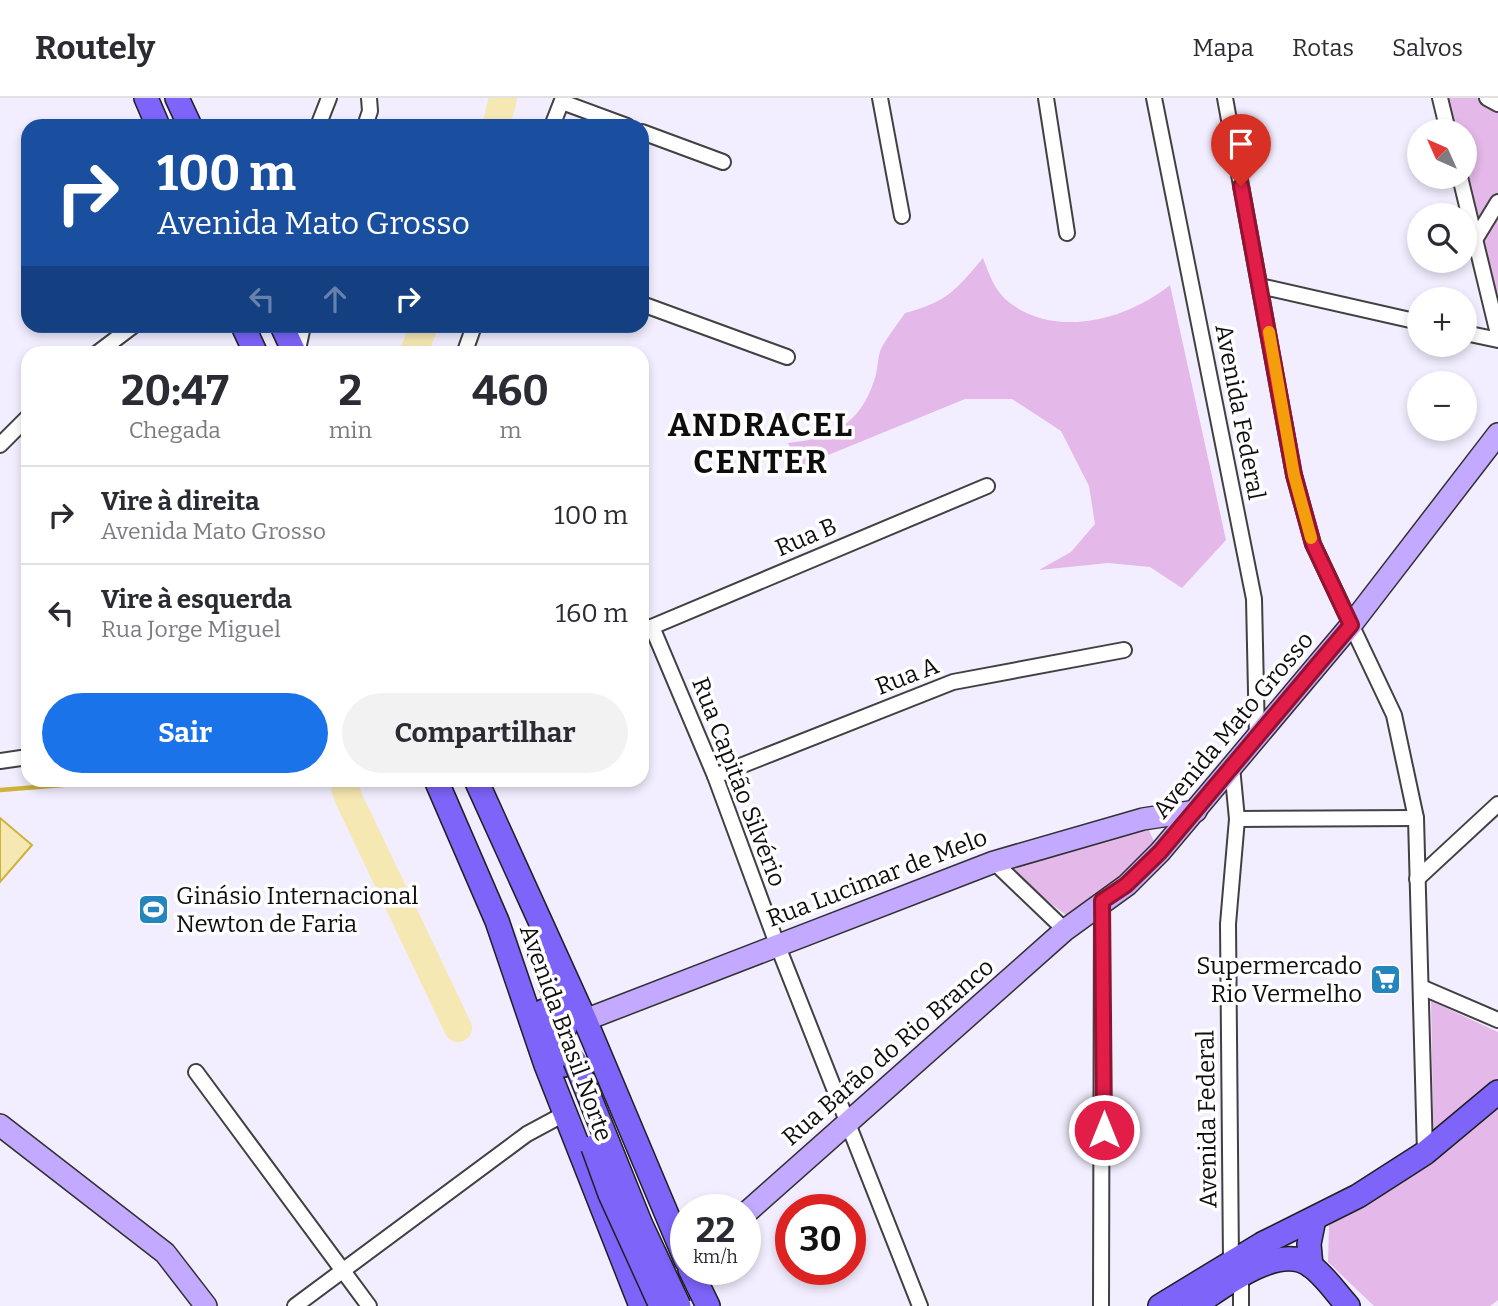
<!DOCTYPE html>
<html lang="pt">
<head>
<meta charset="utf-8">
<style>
	:root { --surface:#fff; --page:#f2f2f3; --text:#2b2b33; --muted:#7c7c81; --line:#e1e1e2; --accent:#1a73e8 }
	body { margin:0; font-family:Bitter,serif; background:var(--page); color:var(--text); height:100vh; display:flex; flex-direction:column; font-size:26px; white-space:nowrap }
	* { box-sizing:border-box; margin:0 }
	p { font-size:23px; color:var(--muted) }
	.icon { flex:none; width:38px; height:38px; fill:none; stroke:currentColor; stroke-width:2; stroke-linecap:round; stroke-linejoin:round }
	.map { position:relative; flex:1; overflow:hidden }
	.sheet { position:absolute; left:21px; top:248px; width:628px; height:441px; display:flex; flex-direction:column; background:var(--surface); border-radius:21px; box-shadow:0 4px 10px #0003 }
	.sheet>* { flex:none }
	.top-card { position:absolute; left:21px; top:21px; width:628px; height:214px; border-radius:21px; box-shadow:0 4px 10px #0003; background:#1a4fa0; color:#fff; overflow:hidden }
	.needle { width:46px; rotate:315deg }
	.tools { position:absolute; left:1407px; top:21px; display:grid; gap:14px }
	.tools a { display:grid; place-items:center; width:70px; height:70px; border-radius:50%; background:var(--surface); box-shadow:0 4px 10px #0003; font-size:35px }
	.speed { position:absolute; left:670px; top:1096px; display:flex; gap:14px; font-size:35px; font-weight:700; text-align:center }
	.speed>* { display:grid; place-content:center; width:91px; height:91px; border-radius:50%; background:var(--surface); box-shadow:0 4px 10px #0003; line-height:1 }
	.speed small { font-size:18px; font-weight:400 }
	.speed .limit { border:10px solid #d22; background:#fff; color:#111 }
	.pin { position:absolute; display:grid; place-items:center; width:60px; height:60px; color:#fff; margin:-72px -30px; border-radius:50% 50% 50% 0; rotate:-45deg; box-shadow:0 0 7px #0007 }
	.pin .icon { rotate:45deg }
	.me { position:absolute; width:77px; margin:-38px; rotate:0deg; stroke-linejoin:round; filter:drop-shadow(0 0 5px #0008) }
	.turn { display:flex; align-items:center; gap:24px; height:147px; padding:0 21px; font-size:32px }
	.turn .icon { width:91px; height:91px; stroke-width:2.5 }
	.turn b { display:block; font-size:49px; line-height:60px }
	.lanes { display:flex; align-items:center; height:66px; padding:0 21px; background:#0003; justify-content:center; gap:35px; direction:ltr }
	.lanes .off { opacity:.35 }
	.eta { display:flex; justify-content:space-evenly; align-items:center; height:119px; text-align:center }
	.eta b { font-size:42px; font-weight:700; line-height:49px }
	.button { display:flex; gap:14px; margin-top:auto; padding:14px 21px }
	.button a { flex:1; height:80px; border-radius:42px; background:var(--accent); color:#fff; font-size:28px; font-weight:700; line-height:80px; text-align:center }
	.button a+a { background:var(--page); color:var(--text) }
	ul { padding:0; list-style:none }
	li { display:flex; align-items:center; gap:21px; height:98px; padding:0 21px; border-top:2px solid var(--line) }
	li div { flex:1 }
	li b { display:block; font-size:26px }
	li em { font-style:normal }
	header { display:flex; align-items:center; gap:42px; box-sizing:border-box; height:98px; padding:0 35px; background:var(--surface); border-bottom:2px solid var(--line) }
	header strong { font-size:33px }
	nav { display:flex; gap:38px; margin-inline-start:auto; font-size:24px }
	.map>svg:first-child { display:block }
	.green { fill:#e4b8e9 }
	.water { fill:#f6e8b3; stroke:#ceb23a; stroke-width:2 }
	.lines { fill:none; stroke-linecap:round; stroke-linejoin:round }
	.stream { stroke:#ceb23a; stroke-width:4.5 }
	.river { stroke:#f6e8b3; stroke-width:28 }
	.street-casing { stroke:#414141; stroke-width:18 }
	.secondary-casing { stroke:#303030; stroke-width:24 }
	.primary-casing { stroke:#1f1f1f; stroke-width:26 }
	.street { stroke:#fff; stroke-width:14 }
	.secondary { stroke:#c3a9ff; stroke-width:21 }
	.primary { stroke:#7e64f9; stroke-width:23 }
	.primary-bridge-casing { stroke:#1f1f1f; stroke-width:26; stroke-linecap:butt }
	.primary-bridge { stroke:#7e64f9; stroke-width:23 }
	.route-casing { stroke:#92132f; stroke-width:18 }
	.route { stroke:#e11d48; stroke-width:12 }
	.slow { stroke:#f59e0b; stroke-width:12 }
	.labels { text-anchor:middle; stroke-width:7; stroke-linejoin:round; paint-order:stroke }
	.street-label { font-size:24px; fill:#0e0e0e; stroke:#fff }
	.poi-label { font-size:24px; fill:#0e0e0e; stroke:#fff; text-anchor:start }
	.district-label { font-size:32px; font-weight:bold; letter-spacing:2px; fill:#0e0e0e; stroke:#fff }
</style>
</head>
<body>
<header>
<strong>Routely</strong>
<nav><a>Mapa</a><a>Rotas</a><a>Salvos</a></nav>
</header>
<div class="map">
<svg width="1498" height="1208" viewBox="0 0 1498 1208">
	<rect width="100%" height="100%" fill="#f2eeff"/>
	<!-- green -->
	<g class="green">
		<polygon points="1440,0 1485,0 1498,7 1498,252 1458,79 1465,79 1465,33 1447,33"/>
		<path d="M983 160C989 176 995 194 1010 205 1058 241 1128 221 1170 187L1226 442 1182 490 1150 469 1108 465 1039 472 1071 454 1095 426 1089 388 1061 333 1012 301H965L799 369 788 345C831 341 860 326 874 283 878 273 877 261 881 251 887 239 897 227 905 215 947 204 956 192 983 160Z"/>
		<polygon points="1145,723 1158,753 1070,820 999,766"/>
		<polygon points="1431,903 1498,934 1498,1202 1490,1208 1374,1208 1328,1164 1329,1127 1434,1065"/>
	</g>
	<!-- water -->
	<polygon class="water" points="0,720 32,747 0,784"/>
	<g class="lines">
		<!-- stream -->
		<polyline class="stream" points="0,692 63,687 77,682"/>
		<!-- river -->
		<g class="river">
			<polyline points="496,28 503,0"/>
			<polyline points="413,256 424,228"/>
			<polyline points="343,682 348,699 458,930"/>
		</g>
		<defs>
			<g id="street">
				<polyline points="880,0 902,118"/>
				<polyline points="1046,0 1067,135"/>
				<polyline points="1154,0 1254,501 1257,640"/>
				<polyline points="1225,0 1294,377 1313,446 1394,617 1416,720 1425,1055"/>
				<polyline points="1440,0 1448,33"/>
				<polyline points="1487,0 1498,6"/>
				<polyline points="562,4 627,28"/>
				<polyline points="318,28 329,0"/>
				<polyline points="365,28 370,13 369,0"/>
				<polyline points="552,28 563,0"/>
				<polyline points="642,34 723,64"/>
				<polyline points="1460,79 1498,236"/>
				<polyline points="1476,140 1498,104"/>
				<polyline points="1260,188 1419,224"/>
				<polyline points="642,206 787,259"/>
				<polyline points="1465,235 1498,242"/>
				<polyline points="96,256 133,228"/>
				<polyline points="297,256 303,228"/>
				<polyline points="464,256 474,228"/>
				<polyline points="0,347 28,319"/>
				<polyline points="652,529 715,678 777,846 920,1208"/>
				<polyline points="642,533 987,388"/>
				<polyline points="0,663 28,659"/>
				<polyline points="715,678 953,584 1124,552"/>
				<polyline points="1237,721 1416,720"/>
				<polyline points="994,764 1065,832"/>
				<polyline points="1417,781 1498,706"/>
				<polyline points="1421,889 1498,922"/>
				<polyline points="196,974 369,1208"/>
				<polyline points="1231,1164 1228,826 1237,721 1232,669"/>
				<polyline points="1241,1178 1241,1208"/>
				<polyline points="295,1208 527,1036 566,1015"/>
				<polyline points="1101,1208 1102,803"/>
			</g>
			<g id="secondary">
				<polyline points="585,922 994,764 1143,721 1196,713"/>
				<polyline points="0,1027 165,1155 206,1208"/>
				<polyline points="746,1115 1065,832 1127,787 1160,754 1351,527 1498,336"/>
			</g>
			<g id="primary">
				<polyline points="146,0 158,28"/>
				<polyline points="177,0 190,28"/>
				<polyline points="243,228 256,256"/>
				<polyline points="282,228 295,256"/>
				<polyline points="436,682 497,823 546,967 641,1208"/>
				<polyline points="476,682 585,922 686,1162"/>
				<polyline points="540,856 565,930"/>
				<polyline points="544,913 564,967"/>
				<polyline points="1311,1168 1309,1146 1314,1121"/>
				<polyline points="690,1171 708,1208"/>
				<polyline points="1160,1208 1262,1146 1358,1098 1425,1055 1498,994"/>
				<path d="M1194 1208C1221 1190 1279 1143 1311 1168 1325 1178 1336 1195 1348 1208"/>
			</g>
		</defs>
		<!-- street casing -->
		<use href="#street" class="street-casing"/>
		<!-- secondary casing -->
		<use href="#secondary" class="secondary-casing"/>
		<!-- primary casing -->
		<use href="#primary" class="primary-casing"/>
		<!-- street -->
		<use href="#street" class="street"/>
		<!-- secondary -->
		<use href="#secondary" class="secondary"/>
		<!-- primary -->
		<use href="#primary" class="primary"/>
		<defs>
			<g id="primary-bridge">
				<polyline points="575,963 641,1127 679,1208"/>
				<polyline points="593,1049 610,1096 661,1208"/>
			</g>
		</defs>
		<!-- primary-bridge casing -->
		<use href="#primary-bridge" class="primary-bridge-casing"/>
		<!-- primary-bridge -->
		<use href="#primary-bridge" class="primary-bridge"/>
	</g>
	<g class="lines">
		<defs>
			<polyline id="route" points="1104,1032 1102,803 1126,787 1160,754 1351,527 1313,446 1294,377 1241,88"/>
		</defs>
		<!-- route casing -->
		<use href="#route" class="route-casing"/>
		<!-- route -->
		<use href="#route" class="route"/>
		<!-- slow -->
		<polyline class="slow" points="1269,234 1294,377 1311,440"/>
	</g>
	<!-- icons -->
	<defs>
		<symbol id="stadium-square" viewBox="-11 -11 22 22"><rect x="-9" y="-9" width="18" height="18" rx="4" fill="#2586be" stroke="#fff"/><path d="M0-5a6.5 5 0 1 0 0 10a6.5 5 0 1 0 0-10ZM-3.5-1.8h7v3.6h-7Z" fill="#fff"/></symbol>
		<symbol id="supermarket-square" viewBox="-11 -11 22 22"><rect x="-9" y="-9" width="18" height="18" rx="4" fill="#2586be" stroke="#fff"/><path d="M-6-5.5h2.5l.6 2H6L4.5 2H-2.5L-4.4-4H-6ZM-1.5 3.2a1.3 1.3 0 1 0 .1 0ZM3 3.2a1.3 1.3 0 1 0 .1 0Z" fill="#fff"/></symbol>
	</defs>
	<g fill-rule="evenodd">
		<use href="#stadium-square" x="136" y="794" width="35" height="35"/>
		<use href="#supermarket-square" x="1368" y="864" width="35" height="35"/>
	</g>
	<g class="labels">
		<!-- street labels -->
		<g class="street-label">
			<text transform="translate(1240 314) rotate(79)" y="8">Avenida Federal</text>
			<text transform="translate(806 439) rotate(-23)" y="8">Rua B</text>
			<text transform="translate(907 578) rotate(-21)" y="8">Rua A</text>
			<text transform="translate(1233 627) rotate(-50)" y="8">Avenida Mato Grosso</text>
			<text transform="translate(739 684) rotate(69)" y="8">Rua Capitão Silvério</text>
			<text transform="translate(877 780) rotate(-21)" y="8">Rua Lucimar de Melo</text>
			<text transform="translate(566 935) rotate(70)" y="8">Avenida Brasil Norte</text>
			<text transform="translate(888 954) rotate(-41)" y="8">Rua Barão do Rio Branco</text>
			<text transform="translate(1207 1021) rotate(-91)" y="8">Avenida Federal</text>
		</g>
		<!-- poi labels -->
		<g class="poi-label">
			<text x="176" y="806">Ginásio Internacional<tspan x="176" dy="28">Newton de Faria</tspan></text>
			<text x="1362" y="876" text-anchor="end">Supermercado<tspan x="1362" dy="28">Rio Vermelho</tspan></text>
		</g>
		<!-- district labels -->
		<g class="district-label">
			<text x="761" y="338">ANDRACEL<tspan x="761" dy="37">CENTER</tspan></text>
		</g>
	</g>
</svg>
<div class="tools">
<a><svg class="needle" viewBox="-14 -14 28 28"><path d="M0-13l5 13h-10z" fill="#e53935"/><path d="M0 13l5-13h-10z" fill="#7c7c81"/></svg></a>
<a><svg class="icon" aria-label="search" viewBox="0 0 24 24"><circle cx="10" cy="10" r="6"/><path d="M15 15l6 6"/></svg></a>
<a>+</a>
<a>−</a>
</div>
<div class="speed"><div>22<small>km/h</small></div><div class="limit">30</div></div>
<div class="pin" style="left:1241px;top:88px;background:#d93025"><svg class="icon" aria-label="arrive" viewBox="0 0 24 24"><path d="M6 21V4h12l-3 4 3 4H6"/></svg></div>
<svg class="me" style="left:1104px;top:1032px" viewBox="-20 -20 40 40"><circle r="17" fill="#e11d48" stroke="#fff" stroke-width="3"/><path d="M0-11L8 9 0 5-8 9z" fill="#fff"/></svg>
<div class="top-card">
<div class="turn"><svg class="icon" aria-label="right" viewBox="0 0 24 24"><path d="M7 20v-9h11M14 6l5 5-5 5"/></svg><div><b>100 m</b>Avenida Mato Grosso</div></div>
<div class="lanes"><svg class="icon off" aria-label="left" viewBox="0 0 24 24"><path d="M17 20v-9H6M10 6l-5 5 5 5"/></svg><svg class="icon off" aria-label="ahead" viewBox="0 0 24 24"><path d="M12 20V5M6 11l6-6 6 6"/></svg><svg class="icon" aria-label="right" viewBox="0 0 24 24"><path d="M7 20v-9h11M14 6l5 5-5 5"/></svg></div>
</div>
<section class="sheet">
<div class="eta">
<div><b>20:47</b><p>Chegada</p></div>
<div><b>2</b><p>min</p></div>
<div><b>460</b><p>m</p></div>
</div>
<ul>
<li><svg class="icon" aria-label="right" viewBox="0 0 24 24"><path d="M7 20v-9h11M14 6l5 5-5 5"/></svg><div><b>Vire à direita</b><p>Avenida Mato Grosso</p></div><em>100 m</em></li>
<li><svg class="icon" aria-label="left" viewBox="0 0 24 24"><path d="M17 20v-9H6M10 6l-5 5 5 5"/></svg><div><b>Vire à esquerda</b><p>Rua Jorge Miguel</p></div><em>160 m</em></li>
</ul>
<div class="button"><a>Sair</a><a>Compartilhar</a></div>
</section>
</div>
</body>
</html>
